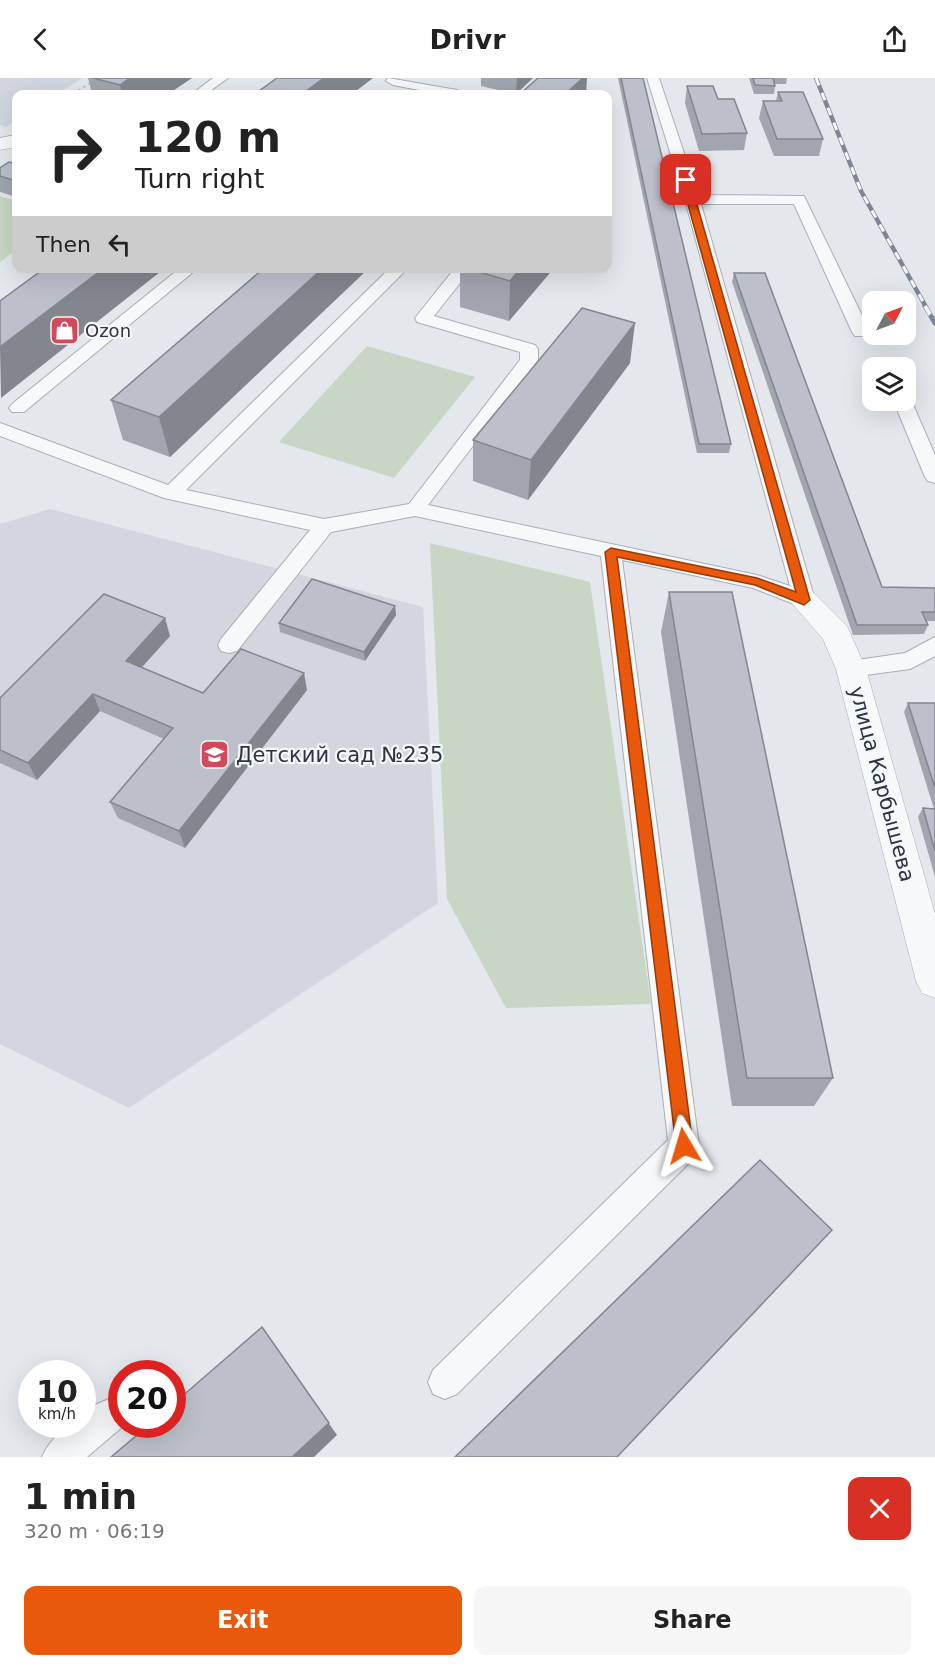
<!DOCTYPE html>
<html lang="en">
<head>
<meta charset="utf-8">
<style>
	:root { --surface:#fff; --page:#f6f6f6; --text:#222; --muted:#767676; --accent:#ea580c }
	body { margin:0; font-family:"DejaVu Sans",sans-serif; background:var(--page); color:var(--text); height:100vh; display:flex; flex-direction:column; font-size:22px; white-space:nowrap }
	* { box-sizing:border-box; margin:0 }
	p { font-size:20px; color:var(--muted) }
	.icon { flex:none; width:33px; height:33px; fill:none; stroke:currentColor; stroke-width:2; stroke-linecap:round; stroke-linejoin:round }
	.map { position:relative; height:1379px; overflow:hidden }
	.drawer { display:flex; flex-direction:column; background:var(--surface); flex:1 }
	.drawer>* { flex:none }
	.banner { position:absolute; left:12px; top:12px; width:600px; height:183px; border-radius:12px; box-shadow:0 6px 24px #0002; background:#fff; color:var(--text); overflow:hidden }
	.needle { width:39px; rotate:49deg }
	.controls { position:absolute; left:862px; top:213px; display:grid; gap:12px }
	.controls a { display:grid; place-items:center; width:54px; height:54px; border-radius:12px; background:var(--surface); box-shadow:0 6px 24px #0002; font-size:30px }
	.speed { position:absolute; left:18px; top:1282px; display:flex; gap:12px; font-size:30px; font-weight:700; text-align:center }
	.speed>* { display:grid; place-content:center; width:78px; height:78px; border-radius:50%; background:var(--surface); box-shadow:0 6px 24px #0002; line-height:1 }
	.speed small { font-size:15px; font-weight:400 }
	.speed .limit { border:9px solid #d22; background:#fff; color:#111 }
	.pin { position:absolute; display:grid; place-items:center; width:51px; height:51px; color:#fff; margin:-26px; border-radius:12px; box-shadow:0 3px 9px #0006 }
	.me { position:absolute; width:66px; margin:-33px; rotate:353deg; stroke-linejoin:round; filter:drop-shadow(0 0 4px #0008) }
	.turn { display:flex; align-items:center; gap:21px; height:126px; padding:0 24px; font-size:27px }
	.turn .icon { width:78px; height:78px; stroke-width:2.5 }
	.turn b { display:block; font-size:42px; line-height:51px }
	.then { display:flex; align-items:center; height:57px; padding:0 24px; background:#0003; gap:12px; font-size:22px }
	.round { display:grid; place-items:center; flex:none; width:63px; height:63px; border-radius:12px; background:var(--page) }
	.overview { display:flex; align-items:center; justify-content:space-between; height:102px; padding:0 24px }
	h1 { font-size:36px; font-weight:700; line-height:45px }
	.primary-button { display:flex; gap:12px; margin-top:auto; padding:12px 24px }
	.primary-button a { flex:1; height:69px; border-radius:12px; background:var(--accent); color:#fff; font-size:24px; font-weight:700; line-height:69px; text-align:center }
	.primary-button a+a { background:var(--page); color:var(--text) }
	header { display:flex; justify-content:space-between; align-items:center; height:78px; padding:0 24px; background:var(--surface); font-size:27px; font-weight:700 }
	.map>svg:first-child { display:block }
	.built { fill:#d2d6de }
	.green { fill:#c9d6c5 }
	.lines { fill:none; stroke-linecap:round; stroke-linejoin:round }
	.service-casing { stroke:#a9aeb7; stroke-width:2 }
	.minor-casing { stroke:#a9aeb7; stroke-width:1 }
	.path { stroke:#c2c5cb; stroke-width:2; stroke-dasharray:3 3; stroke-linecap:butt }
	.service { fill:#f7f8fa; fill-rule:evenodd }
	.minor { fill:#f7f8fa; fill-rule:evenodd }
	.rail-far1-casing { stroke:#7d8696; stroke-width:4.5 }
	.rail-casing { stroke:#7d8696; stroke-width:5 }
	.rail-far1 { stroke:#f4f6f9; stroke-width:3; stroke-dasharray:8; stroke-linecap:butt }
	.rail { stroke:#f4f6f9; stroke-width:4; stroke-dasharray:10; stroke-linecap:butt }
	.wall { fill:#a1a5ae }
	.shaded-wall { fill:#83868d }
	.building { fill:#bbc0ca; stroke:#83868d; stroke-width:1.5 }
	.route { fill:#ea580c; stroke:#983908; stroke-width:1.5 }
	.labels { text-anchor:middle; stroke-width:4.5; stroke-linejoin:round; paint-order:stroke }
	.far-poi-label { font-size:18px; fill:#2b3445; stroke:#f4f6f9; text-anchor:start }
	.poi-label { font-size:21px; fill:#2b3445; stroke:#f4f6f9; text-anchor:start }
	.street-label { font-size:21px; fill:#2b3445; stroke:#f4f6f9 }
</style>
</head>
<body>
<header><svg class="icon" aria-label="back" viewBox="0 0 24 24"><path d="M15 5l-7 7 7 7"/></svg>Drivr<svg class="icon" aria-label="share" viewBox="0 0 24 24"><path d="M12 15V3M7 8l5-5 5 5M5 13v7h14v-7"/></svg></header>
<div class="map">
<svg width="935" height="1379" viewBox="0 0 935 1379">
	<rect width="100%" height="100%" fill="#e4e7ec"/>
	<!-- built -->
	<g class="built">
		<polygon points="0,0 83,0 57,16 16,16 16,42 6,49 0,47"/>
		<polygon points="50,431 423,529 438,825 129,1030 0,966 0,446"/>
	</g>
	<!-- green -->
	<g class="green">
		<polygon points="0,118 16,123 16,172 0,184"/>
		<polygon points="367,268 475,299 394,400 279,364"/>
		<polygon points="430,465 590,504 651,926 506,930 447,821"/>
	</g>
	<g class="lines">
		<defs>
			<g id="service">
				<polygon points="213,0 228,0 206,16 192,16"/>
				<polygon points="388,0 457,12 464,16 440,16 393,7 386,3"/>
				<polygon points="647,0 659,0 698,117 804,118 870,254 867,258 855,258 852,254 794,126 701,126 815,522 812,527 804,530 753,510 622,482 699,1068 695,1079 457,1316 445,1321 433,1316 428,1304 433,1292 668,1062 601,478 415,438 331,454 237,573 229,575 221,573 218,567 221,561 310,452 164,420 0,358 0,345 168,407 390,190 408,190 186,412 324,441 409,426 520,282 520,274 417,244 415,240 455,190 472,190 434,238 535,267 538,271 538,282 428,427 757,497 790,508 685,122"/>
				<polygon points="180,190 198,190 24,334 12,334 9,330 12,326"/>
				<polygon points="906,318 911,322 935,377 935,405 928,403 925,399 893,322 906,322"/>
				<polygon points="935,559 935,578 910,591 851,599 843,597 840,591 843,585 851,583 905,575"/>
				<path d="M109 1321 121 1326V1350L87 1379H42C49 1363 64 1347 82 1347V1338L97 1326Z"/>
			</g>
			<g id="minor">
				<polygon points="16,57 16,69 0,72 0,60"/>
				<polygon points="804,512 814,515 847,548 866,591 935,836 935,920 922,915 916,903 836,591 823,561 789,522 794,515"/>
			</g>
		</defs>
		<!-- service casing -->
		<use href="#service" class="service-casing"/>
		<!-- minor casing -->
		<use href="#minor" class="minor-casing"/>
		<!-- path -->
		<polyline class="path" points="73,16 98,0"/>
		<!-- service -->
		<use href="#service" class="service"/>
		<!-- minor -->
		<use href="#minor" class="minor"/>
		<defs>
			<polyline id="rail-far1" points="816,0 861,113 926,229"/>
			<polyline id="rail" points="925,228 935,245"/>
		</defs>
		<!-- rail-far1 casing -->
		<use href="#rail-far1" class="rail-far1-casing"/>
		<!-- rail casing -->
		<use href="#rail" class="rail-casing"/>
		<!-- rail-far1 -->
		<use href="#rail-far1" class="rail-far1"/>
		<!-- rail -->
		<use href="#rail" class="rail"/>
	</g>
	<!-- wall -->
	<g class="wall">
		<polygon points="88,0 192,0 168,16 92,16"/>
		<polygon points="481,0 533,0 516,16 481,8"/>
		<polygon points="618,0 643,0 731,366 729,375 697,375"/>
		<polygon points="749,0 787,0 786,6 775,6 775,8 774,16 754,16"/>
		<polygon points="687,8 718,21 747,55 744,72 699,73 685,25"/>
		<polygon points="778,14 823,61 819,78 774,78 759,40 763,23 776,23"/>
		<polygon points="16,86 16,119 0,114 0,90"/>
		<polygon points="264,190 369,190 170,379 123,362 111,322"/>
		<polygon points="460,190 554,190 509,243 460,229"/>
		<polygon points="734,195 882,509 935,510 935,543 926,543 928,547 924,556 853,557 732,204"/>
		<polygon points="630,285 528,422 473,403 473,362"/>
		<polygon points="669,514 833,1000 814,1028 732,1028 661,554"/>
		<polygon points="395,528 396,537 365,583 280,554 279,545"/>
		<polygon points="170,558 142,589 203,615 307,612 185,770 118,740 110,724 164,661 100,633 37,702 0,685 0,620"/>
		<polygon points="908,625 935,625 935,799 918,739 923,730 934,731 904,634"/>
	</g>
	<!-- shaded-wall -->
	<g class="shaded-wall">
		<polygon points="130,0 192,0 168,16 122,16 120,7"/>
		<polygon points="324,0 373,0 352,16 302,16"/>
		<polygon points="517,0 533,0 516,16"/>
		<polygon points="583,0 587,0 586,16 565,16"/>
		<polygon points="104,190 165,190 1,320 0,269"/>
		<polygon points="323,190 369,190 170,379 159,339"/>
		<polygon points="521,190 554,190 509,243 510,203"/>
		<polygon points="635,245 630,285 528,422 531,382"/>
		<polygon points="395,528 396,537 365,583 364,574"/>
		<polygon points="165,540 170,558 132,600 126,583"/>
		<polygon points="304,595 307,612 185,770 179,753"/>
		<polygon points="93,616 100,633 37,702 28,685"/>
		<polygon points="274,1267 337,1357 314,1379 292,1379"/>
	</g>
	<!-- building -->
	<g class="building">
		<polygon points="93,0 130,0 120,7"/>
		<polygon points="277,0 324,0 302,16 255,16"/>
		<polygon points="538,0 583,0 565,16 520,16"/>
		<polygon points="621,0 643,0 731,366 699,366"/>
		<polygon points="753,0 773,0 775,8 755,7"/>
		<polygon points="687,8 713,8 718,21 734,21 747,55 702,56"/>
		<polygon points="778,14 803,14 823,61 777,61 763,23 782,23"/>
		<polygon points="9,84 16,86 16,103 0,98 0,90"/>
		<polygon points="45,190 104,190 0,269 0,223"/>
		<polygon points="264,190 323,190 159,339 111,322"/>
		<polygon points="466,190 521,190 510,203"/>
		<polygon points="734,195 765,195 882,509 935,510 935,534 922,534 928,547 857,547"/>
		<polygon points="582,230 635,245 531,382 473,362"/>
		<polygon points="312,501 395,528 364,574 279,545"/>
		<polygon points="669,514 732,514 833,1000 747,1000"/>
		<polygon points="104,516 165,540 126,583 203,615 241,571 304,595 179,753 110,724 173,650 93,616 28,685 0,672 0,620"/>
		<polygon points="908,625 935,625 935,710"/>
		<polygon points="923,730 935,731 935,773"/>
		<polygon points="760,1082 832,1152 617,1379 455,1379"/>
		<polygon points="262,1249 329,1345 292,1379 111,1379 149,1347 172,1347 172,1327"/>
	</g>
	<!-- route -->
	<polygon class="route" points="686,100 690,102 810,522 804,527 755,507 617,479 693,1068 690,1074 684,1077 678,1074 676,1068 605,474 611,470 757,500 796,514 681,102"/>
	<!-- icons -->
	<defs>
		<symbol id="shop-square" viewBox="-11 -11 22 22"><rect x="-9" y="-9" width="18" height="18" rx="4" fill="#d1495b" stroke="#f4f6f9"/><path d="M-5-2.5h2.3a2.7 3.5 0 0 1 5.4 0H5L5.5 6h-11ZM-1.5-2.5h3a1.5 2.3 0 0 0-3 0Z" fill="#fff"/></symbol>
		<symbol id="school-square" viewBox="-11 -11 22 22"><rect x="-9" y="-9" width="18" height="18" rx="4" fill="#d1495b" stroke="#f4f6f9"/><path d="M0-5L7-2L0 1L-7-2ZM-4 1L0 2.5L4 1V4Q0 6-4 4Z" fill="#fff"/></symbol>
	</defs>
	<g fill-rule="evenodd">
		<use href="#shop-square" x="48" y="236" width="33" height="33"/>
		<use href="#school-square" x="198" y="660" width="33" height="33"/>
	</g>
	<g class="labels">
		<!-- far-poi labels -->
		<g class="far-poi-label">
			<text x="85" y="259">Ozon</text>
		</g>
		<!-- poi labels -->
		<g class="poi-label">
			<text x="236" y="684">Детский сад №235</text>
		</g>
		<!-- street labels -->
		<g class="street-label">
			<text transform="translate(882 706) rotate(75)" y="7">улица Карбышева</text>
		</g>
	</g>
</svg>
<div class="controls">
<a><svg class="needle" viewBox="-14 -14 28 28"><path d="M0-13l5 13h-10z" fill="#e53935"/><path d="M0 13l5-13h-10z" fill="#767676"/></svg></a>
<a><svg class="icon" aria-label="layers" viewBox="0 0 24 24"><path d="M12 4l9 5-9 5-9-5zM3 14l9 5 9-5"/></svg></a>
</div>
<div class="speed"><div>10<small>km/h</small></div><div class="limit">20</div></div>
<div class="pin" style="left:686px;top:102px;background:#d93025"><svg class="icon" aria-label="arrive" viewBox="0 0 24 24"><path d="M6 21V4h12l-3 4 3 4H6"/></svg></div>
<svg class="me" style="left:684px;top:1068px" viewBox="-20 -20 40 40"><path d="M0-17L14 15 0 8-14 15z" fill="#ea580c" stroke="#fff" stroke-width="4"/></svg>
<div class="banner">
<div class="turn"><svg class="icon" aria-label="right" viewBox="0 0 24 24"><path d="M7 20v-9h11M14 6l5 5-5 5"/></svg><div><b>120 m</b>Turn right</div></div>
<div class="then">Then<svg class="icon" aria-label="left" viewBox="0 0 24 24"><path d="M17 20v-9H6M10 6l-5 5 5 5"/></svg></div>
</div>
</div>
<section class="drawer">
<div class="overview"><div><h1>1 min</h1><p>320 m · 06:19</p></div><a class="round" style="background:#d93025;color:#fff"><svg class="icon" aria-label="close" viewBox="0 0 24 24"><path d="M6 6l12 12M18 6L6 18"/></svg></a></div>
<div class="primary-button"><a>Exit</a><a>Share</a></div>
</section>
</body>
</html>
